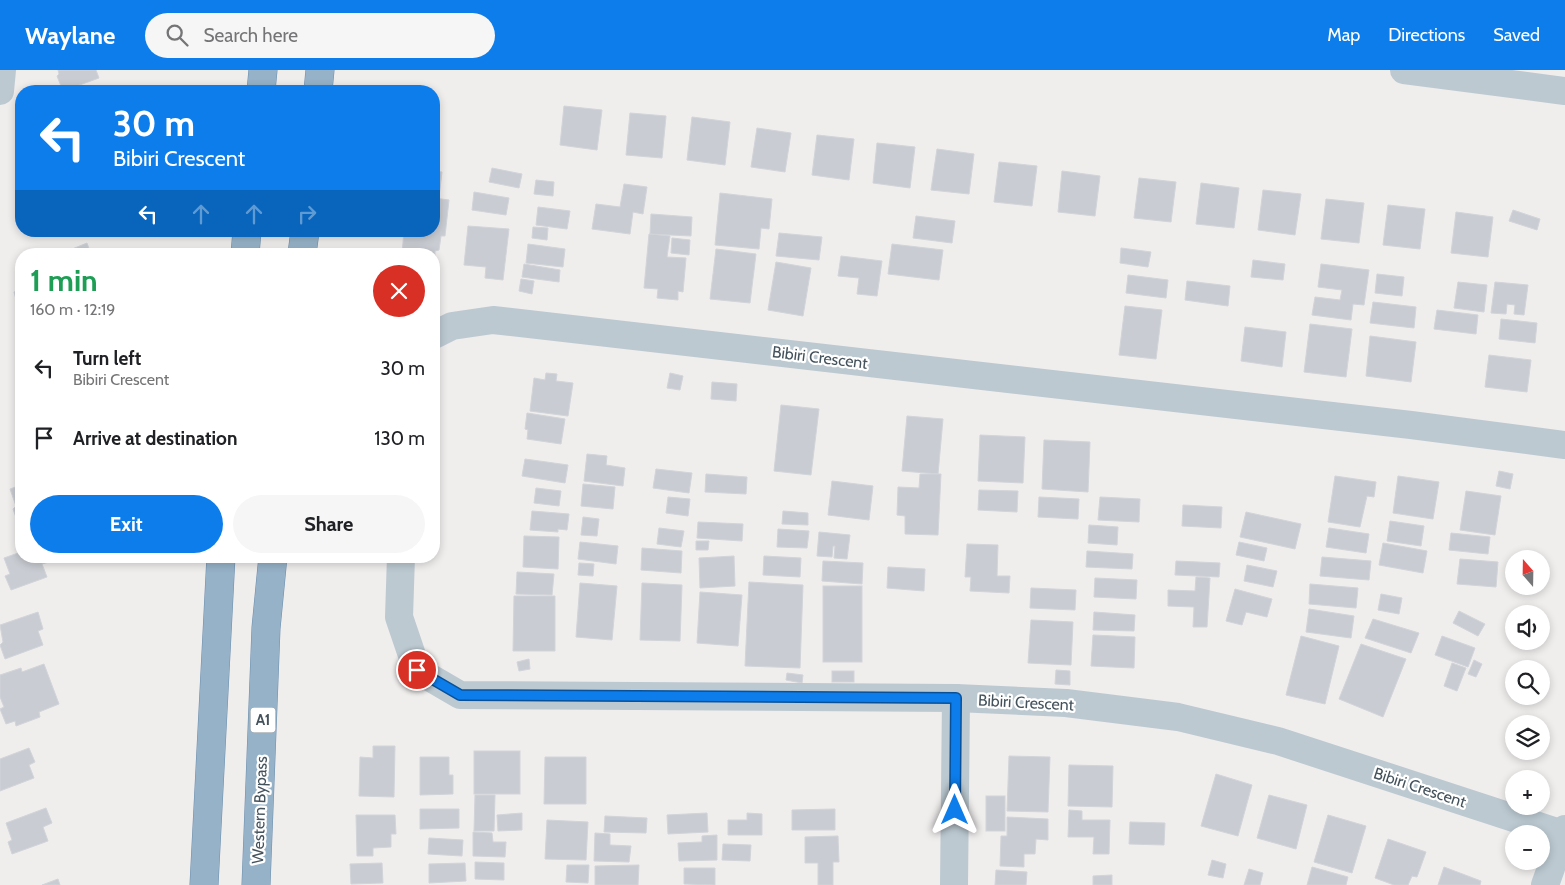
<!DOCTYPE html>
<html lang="en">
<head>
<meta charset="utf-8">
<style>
	:root { --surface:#fff; --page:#f6f6f6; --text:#202124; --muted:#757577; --accent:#0c7deb }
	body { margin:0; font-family:Cabin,sans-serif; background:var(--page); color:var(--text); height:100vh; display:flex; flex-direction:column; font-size:19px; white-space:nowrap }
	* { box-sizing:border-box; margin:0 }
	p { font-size:16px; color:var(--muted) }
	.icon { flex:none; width:28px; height:28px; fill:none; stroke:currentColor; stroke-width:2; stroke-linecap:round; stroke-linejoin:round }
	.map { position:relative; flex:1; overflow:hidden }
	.details { position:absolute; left:15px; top:178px; width:425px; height:315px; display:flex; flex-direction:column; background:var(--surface); border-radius:20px; box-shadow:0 2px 8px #0003 }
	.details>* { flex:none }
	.top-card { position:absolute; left:15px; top:15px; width:425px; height:152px; border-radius:20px; box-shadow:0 2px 8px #0003; background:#0c7deb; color:#fff; overflow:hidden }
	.needle { width:32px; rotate:340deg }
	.tools { position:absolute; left:1505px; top:480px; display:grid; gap:10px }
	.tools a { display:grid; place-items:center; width:45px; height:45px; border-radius:50%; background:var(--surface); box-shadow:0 2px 8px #0003; font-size:25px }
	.pin { position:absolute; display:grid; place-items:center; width:42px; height:42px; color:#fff; margin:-21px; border:2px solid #fff; border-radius:50%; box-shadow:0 1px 5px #0007 }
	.me { position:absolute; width:55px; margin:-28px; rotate:0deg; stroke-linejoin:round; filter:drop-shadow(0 0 4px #0008) }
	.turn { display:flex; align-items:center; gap:18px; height:105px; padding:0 15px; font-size:22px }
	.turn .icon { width:65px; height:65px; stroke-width:2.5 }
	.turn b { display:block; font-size:35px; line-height:42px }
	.lanes { display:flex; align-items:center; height:48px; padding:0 15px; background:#0003; justify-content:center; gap:25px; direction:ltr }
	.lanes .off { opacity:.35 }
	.round { display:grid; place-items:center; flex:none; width:52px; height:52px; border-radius:26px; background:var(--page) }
	.summary { display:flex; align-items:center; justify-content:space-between; height:85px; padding:0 15px }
	h1 { font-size:30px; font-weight:800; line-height:38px; color:#1e9e55 }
	.action { display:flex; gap:10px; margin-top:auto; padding:10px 15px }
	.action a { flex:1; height:58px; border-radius:30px; background:var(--accent); color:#fff; font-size:20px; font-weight:800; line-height:58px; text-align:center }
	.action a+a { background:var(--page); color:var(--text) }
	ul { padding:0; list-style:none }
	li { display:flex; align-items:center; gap:15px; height:70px; padding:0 15px }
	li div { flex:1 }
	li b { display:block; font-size:19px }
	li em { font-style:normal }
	header { display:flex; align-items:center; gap:30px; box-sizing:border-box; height:70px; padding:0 25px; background:var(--accent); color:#fff }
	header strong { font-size:24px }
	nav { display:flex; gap:28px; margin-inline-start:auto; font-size:18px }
	.search { width:350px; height:45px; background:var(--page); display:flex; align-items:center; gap:12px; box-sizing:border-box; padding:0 18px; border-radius:28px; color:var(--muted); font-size:19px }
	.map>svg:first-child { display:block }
	.building { fill:#c9ccd2; stroke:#d1d4d9 }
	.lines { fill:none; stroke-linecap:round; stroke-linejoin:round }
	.trunk-casing { stroke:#6c8fac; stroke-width:29 }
	.minor { stroke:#bcc9d1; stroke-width:28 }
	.tertiary { stroke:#bcc9d1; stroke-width:28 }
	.trunk { stroke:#96b2c8; stroke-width:28 }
	.route-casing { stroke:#085199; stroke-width:12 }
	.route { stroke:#0c7deb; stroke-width:9 }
	.labels { text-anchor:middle; stroke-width:4.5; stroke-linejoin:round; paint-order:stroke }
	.shield { fill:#fff; stroke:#7c868d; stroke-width:1 }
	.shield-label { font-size:15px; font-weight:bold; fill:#44525c }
	.street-label { font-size:16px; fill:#44525c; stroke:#fff }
</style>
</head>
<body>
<header>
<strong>Waylane</strong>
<div class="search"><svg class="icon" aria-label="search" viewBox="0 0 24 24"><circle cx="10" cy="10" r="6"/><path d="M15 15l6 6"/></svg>Search here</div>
<nav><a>Map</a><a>Directions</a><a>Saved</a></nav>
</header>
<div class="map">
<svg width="1565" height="815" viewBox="0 0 1565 815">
	<rect width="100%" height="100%" fill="#f0eded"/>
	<!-- building -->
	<g class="building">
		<polygon points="58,0 96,0 99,8 63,21 57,6 59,4"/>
		<polygon points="564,36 602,40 597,80 560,75"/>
		<polygon points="630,43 666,46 662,88 626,85"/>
		<polygon points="692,47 730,52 725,95 687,90"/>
		<polygon points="757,58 791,63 785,102 751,97"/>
		<polygon points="817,65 854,69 849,110 812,105"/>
		<polygon points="877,73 915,77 910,118 873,113"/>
		<polygon points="937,79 974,84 969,124 931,120"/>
		<polygon points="999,92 1037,96 1032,136 994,132"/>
		<polygon points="492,98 522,104 519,118 489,112"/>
		<polygon points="434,101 442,102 439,127 434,127"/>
		<polygon points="1062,101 1100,106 1095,146 1058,142"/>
		<polygon points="1139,108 1176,112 1171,152 1134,148"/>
		<polygon points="536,110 554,112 553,126 534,124"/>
		<polygon points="1201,113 1239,118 1234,158 1196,154"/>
		<polygon points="624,114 647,117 643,144 633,142 630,164 592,159 596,134 620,137"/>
		<polygon points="1263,120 1301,124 1295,165 1258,160"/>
		<polygon points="474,122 509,128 506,145 472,140"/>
		<polygon points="720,123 772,129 769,159 761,158 759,179 715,175"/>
		<polygon points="434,128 449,130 445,166 441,166 439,180 435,181 435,194 434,184 402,184 404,161 434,161"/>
		<polygon points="1326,129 1364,133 1359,173 1321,169"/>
		<polygon points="1388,135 1425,139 1420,179 1383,175"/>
		<polygon points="538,137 570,141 567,159 536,155"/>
		<polygon points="1513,140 1540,149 1537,160 1509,151"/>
		<polygon points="1456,142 1493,147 1488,187 1451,183"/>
		<polygon points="651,144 692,147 691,166 650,164"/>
		<polygon points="916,146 955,151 952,173 913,168"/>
		<polygon points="468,156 509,159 503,210 485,208 486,197 464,195"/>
		<polygon points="533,157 548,158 547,170 532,168"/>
		<polygon points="779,163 822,167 819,190 776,186"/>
		<polygon points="649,164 670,166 667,187 686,188 683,222 678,221 678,230 657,228 658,219 644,218"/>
		<polygon points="672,168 690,170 689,185 671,183"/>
		<polygon points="87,173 91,184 60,184"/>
		<polygon points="528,174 565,179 563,197 526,193"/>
		<polygon points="892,174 943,180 939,210 888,204"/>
		<polygon points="1121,178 1151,182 1148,197 1120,193"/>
		<polygon points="716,179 756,184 750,233 710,229"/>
		<polygon points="841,186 882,191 877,226 857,224 859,208 838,206"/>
		<polygon points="1253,190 1285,194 1283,210 1251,207"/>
		<polygon points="776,192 811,198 803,246 768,240"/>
		<polygon points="524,194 560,200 559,212 522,207"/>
		<polygon points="1321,194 1369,200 1364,235 1353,234 1351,250 1312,245 1315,227 1340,230 1342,220 1318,217"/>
		<polygon points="1377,204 1404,207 1402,226 1375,223"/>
		<polygon points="1128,205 1168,210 1166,228 1126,223"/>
		<polygon points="521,209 534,211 532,224 519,221"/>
		<polygon points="1187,211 1230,216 1228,236 1185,230"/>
		<polygon points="1458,212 1487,215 1484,242 1454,238"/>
		<polygon points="1495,212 1528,215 1524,245 1514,244 1515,235 1507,234 1506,244 1491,243"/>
		<polygon points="21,220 21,239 19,240 14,222"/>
		<polygon points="1373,232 1416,237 1414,258 1370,253"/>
		<polygon points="1125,236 1162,240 1156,289 1119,285"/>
		<polygon points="1437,240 1478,245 1476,264 1434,259"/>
		<polygon points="1501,249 1537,253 1535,273 1499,269"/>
		<polygon points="1310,254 1352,259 1346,307 1304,302"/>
		<polygon points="1245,257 1286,262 1282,297 1241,291"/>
		<polygon points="1370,266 1416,272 1411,312 1366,306"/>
		<polygon points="1489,285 1531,290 1527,322 1485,317"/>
		<polygon points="546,303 557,304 556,311 573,313 568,346 530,341 534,308 545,310"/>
		<polygon points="670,303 683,306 680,320 667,318"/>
		<polygon points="712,312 737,314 736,331 711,329"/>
		<polygon points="781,335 819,339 811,405 774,401"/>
		<polygon points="527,343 565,349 561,374 527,369 528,360 525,359"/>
		<polygon points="907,346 943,349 938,404 902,401"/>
		<polygon points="980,365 1025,367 1023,413 978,411"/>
		<polygon points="1044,370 1090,372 1088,422 1042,419"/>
		<polygon points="587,384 607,386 606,395 625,398 623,416 584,411"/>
		<polygon points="525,389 568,395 565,413 522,406"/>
		<polygon points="656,399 692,403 689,423 653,418"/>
		<polygon points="1499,401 1513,404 1510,419 1496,416"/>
		<polygon points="706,404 747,407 746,424 705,422"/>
		<polygon points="920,404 941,404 938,465 905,464 905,446 897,445 898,417 919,418"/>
		<polygon points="1335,406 1376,412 1374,427 1367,426 1360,457 1328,452"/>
		<polygon points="1398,406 1439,412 1433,449 1393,443"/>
		<polygon points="832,411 873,416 869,450 828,445"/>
		<polygon points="583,414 615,417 613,439 581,436"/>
		<polygon points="21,415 21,452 18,453 13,439 16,436 10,419"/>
		<polygon points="536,418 561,421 559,436 534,433"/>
		<polygon points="979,420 1018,421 1017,442 978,440"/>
		<polygon points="1466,421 1501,426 1495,465 1460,460"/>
		<polygon points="668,427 690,429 688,446 666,443"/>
		<polygon points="1039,427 1079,429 1078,449 1038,447"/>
		<polygon points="1100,427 1140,429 1139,452 1098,450"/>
		<polygon points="1183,435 1222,437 1221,458 1182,456"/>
		<polygon points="532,441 569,444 567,460 558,459 558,462 530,460"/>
		<polygon points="783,441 808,443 808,455 782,454"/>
		<polygon points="1246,442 1301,454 1295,479 1240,467"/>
		<polygon points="583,447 599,449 597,466 581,465"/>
		<polygon points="1390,451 1424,456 1421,476 1387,471"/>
		<polygon points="698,452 743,454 742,471 697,468"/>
		<polygon points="1089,455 1118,457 1117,475 1088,473"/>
		<polygon points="659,458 684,461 681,477 657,474"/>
		<polygon points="1329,458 1369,464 1366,483 1326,477"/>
		<polygon points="778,459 809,461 807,478 777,477"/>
		<polygon points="819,462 850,465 847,489 834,488 835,476 833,476 832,487 817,486"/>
		<polygon points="1451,463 1490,467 1488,484 1449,480"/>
		<polygon points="524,466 559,467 558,499 523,497"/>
		<polygon points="696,471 709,471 708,480 696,480"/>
		<polygon points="580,472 618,476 616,494 578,489"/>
		<polygon points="1239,472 1267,478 1264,491 1236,485"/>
		<polygon points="1383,473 1427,481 1423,503 1379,495"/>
		<polygon points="967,474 998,475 997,506 1010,506 1009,523 970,521 971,507 965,507"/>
		<polygon points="642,478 682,481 681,503 641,500"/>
		<polygon points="1087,481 1133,484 1132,499 1086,497"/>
		<polygon points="21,482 21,486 50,486 52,491 42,494 47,507 11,520 5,506 10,504 4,488"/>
		<polygon points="734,486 735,516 700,518 699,488"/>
		<polygon points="764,486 801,488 800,507 763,505"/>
		<polygon points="1322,487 1371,491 1369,510 1320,506"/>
		<polygon points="1460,489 1498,492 1496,517 1457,514"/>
		<polygon points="823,491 863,493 862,514 822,511"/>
		<polygon points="1176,491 1220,493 1219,507 1175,505"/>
		<polygon points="579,493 594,494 593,506 578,505"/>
		<polygon points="1247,495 1277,501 1273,517 1244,511"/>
		<polygon points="888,497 925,499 924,521 887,518"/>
		<polygon points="517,502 554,504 552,525 516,524"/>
		<polygon points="1196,507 1210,508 1207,557 1193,557 1194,537 1168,536 1168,520 1195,521"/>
		<polygon points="1095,508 1137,510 1136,529 1094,527"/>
		<polygon points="749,512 803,515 800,598 745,596"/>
		<polygon points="580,513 617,516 612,570 576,567"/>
		<polygon points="642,513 682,515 680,571 640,570"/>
		<polygon points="1310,514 1358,518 1356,538 1309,534"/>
		<rect x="823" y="516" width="39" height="76"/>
		<polygon points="1031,518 1076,520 1075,540 1030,538"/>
		<polygon points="1235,519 1272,529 1267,547 1246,542 1242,555 1226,551"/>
		<polygon points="700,522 742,525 738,576 697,573"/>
		<polygon points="1381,524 1402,528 1399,544 1378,540"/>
		<polygon points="514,526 555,526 555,581 513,581"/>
		<polygon points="1309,539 1354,546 1351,568 1306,562"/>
		<polygon points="1459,541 1485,554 1478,566 1453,553"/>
		<polygon points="38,542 43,559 38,561 43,575 5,589 0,575 3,572 0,555"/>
		<polygon points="1094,542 1135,545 1134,561 1093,560"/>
		<polygon points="1373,549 1419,563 1411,583 1365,568"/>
		<polygon points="1031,550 1073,552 1071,595 1028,593"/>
		<polygon points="1093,565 1135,567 1134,598 1091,596"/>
		<polygon points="1301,566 1339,576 1325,634 1286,625"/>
		<polygon points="1442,566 1475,578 1468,597 1435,585"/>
		<polygon points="1361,574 1406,589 1383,647 1339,629"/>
		<polygon points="529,589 530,599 519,601 517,592"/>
		<polygon points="1474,590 1482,594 1476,607 1468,604"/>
		<polygon points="1452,593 1466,598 1457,621 1444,616"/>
		<polygon points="44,594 59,634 39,642 40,647 16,656 15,651 6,654 0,639 4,637 0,627 0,605 21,598 22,602"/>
		<polygon points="1056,600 1070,601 1070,615 1055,614"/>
		<rect x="832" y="601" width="22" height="11"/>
		<polygon points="787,603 803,605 802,613 786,610"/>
		<polygon points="373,676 395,676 394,727 359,726 360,687 373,688"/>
		<polygon points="29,678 35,692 29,695 34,708 0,721 0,689"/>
		<rect x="474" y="681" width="46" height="43"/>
		<polygon points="1009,686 1050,687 1048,742 1007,741"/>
		<polygon points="420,687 449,687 449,705 453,705 453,724 420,725"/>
		<polygon points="545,687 586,687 586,734 544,734"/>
		<polygon points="1069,695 1113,696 1112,737 1068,736"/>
		<polygon points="1216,704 1252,715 1238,766 1201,756"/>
		<polygon points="475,725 495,725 494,761 474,761"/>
		<polygon points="1269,725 1307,735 1296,779 1257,768"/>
		<rect x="986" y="726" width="19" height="35"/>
		<polygon points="46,738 52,753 43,757 48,771 12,784 8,772 12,770 6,753"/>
		<polygon points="420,739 459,739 459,758 420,759"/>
		<polygon points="835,739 835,760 792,760 792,740"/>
		<polygon points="1069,740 1082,741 1082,750 1110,750 1109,784 1093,784 1094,767 1068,767"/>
		<polygon points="522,743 522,760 498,761 497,745"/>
		<polygon points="707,743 708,762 668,764 667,745"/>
		<polygon points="747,743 762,744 762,765 728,765 728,750 747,750"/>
		<polygon points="356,745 395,745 396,764 391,764 391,777 373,778 373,786 357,786"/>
		<polygon points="1328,745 1366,756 1352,803 1314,792"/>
		<polygon points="605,746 647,748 646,763 604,762"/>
		<polygon points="1007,747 1048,749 1048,770 1036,769 1035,784 1024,784 1024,797 1000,796 1001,766 1007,766"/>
		<polygon points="547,750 588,752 586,790 545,789"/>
		<polygon points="1130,752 1165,753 1164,775 1129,774"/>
		<polygon points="473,762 492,763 493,772 506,772 505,787 473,786"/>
		<polygon points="595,763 610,764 610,775 631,776 629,792 594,791"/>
		<polygon points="717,765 717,790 679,791 678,773 702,772 702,766"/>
		<polygon points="838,766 839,792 833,792 833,815 818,815 818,793 805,793 805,767"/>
		<polygon points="429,768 463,770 462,786 428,784"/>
		<polygon points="1388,769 1426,782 1417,807 1412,806 1408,815 1394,815 1375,808"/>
		<polygon points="723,774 751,775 750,791 722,790"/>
		<polygon points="1212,790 1226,794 1223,808 1208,805"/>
		<polygon points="475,792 504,793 504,810 475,809"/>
		<polygon points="382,793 383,813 351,814 350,794"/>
		<polygon points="465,793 466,811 429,813 429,794"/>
		<polygon points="567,795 589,795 588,813 566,812"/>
		<polygon points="639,795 638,815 595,815 595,796"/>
		<polygon points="1312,797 1348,807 1346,815 1307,815"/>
		<polygon points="1444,797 1481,811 1480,815 1438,815"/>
		<polygon points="684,798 715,798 715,815 684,814"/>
		<polygon points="1249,799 1263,803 1260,815 1244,815"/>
		<polygon points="996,800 1027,802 1026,815 995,815"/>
		<polygon points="1112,805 1112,815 1093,815 1093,806"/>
		<polygon points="58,809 60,815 42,815"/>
	</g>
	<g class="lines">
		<defs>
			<g id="trunk">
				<polyline points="261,21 263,0"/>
				<polyline points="318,21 320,0"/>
				<polyline points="245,184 247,161"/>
				<polyline points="302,184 305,161"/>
				<polyline points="204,815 221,486"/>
				<polyline points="256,815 266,558 273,486"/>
			</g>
		</defs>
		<!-- trunk casing -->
		<use href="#trunk" class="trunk-casing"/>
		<!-- minor -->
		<g class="minor">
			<polyline points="0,21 2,0"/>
			<polyline points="434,265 452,256 493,250 1411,355 1565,375"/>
			<polyline points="401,486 399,547 417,600 460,625 956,628 1066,633 1178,647 1278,671 1563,764"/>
			<polyline points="954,815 956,628"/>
			<polyline points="1545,815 1565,759"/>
		</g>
		<!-- tertiary -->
		<polyline class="tertiary" points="1404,0 1565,21"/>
		<!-- trunk -->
		<use href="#trunk" class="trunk"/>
	</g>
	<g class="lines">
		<defs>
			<polyline id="route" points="417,600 460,625 956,628 955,740"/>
		</defs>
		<!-- route casing -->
		<use href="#route" class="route-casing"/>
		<!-- route -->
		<use href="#route" class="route"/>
	</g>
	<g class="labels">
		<!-- shield labels -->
		<rect class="shield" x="250.5" y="637.5" width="25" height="25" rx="4"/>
		<g class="shield-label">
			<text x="263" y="655">A1</text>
		</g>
		<!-- street labels -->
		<g class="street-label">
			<text transform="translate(820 287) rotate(7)" y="6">Bibiri Crescent</text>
			<text transform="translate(1026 632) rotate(3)" y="6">Bibiri Crescent</text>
			<text transform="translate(1420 717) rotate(18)" y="6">Bibiri Crescent</text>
			<text transform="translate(259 740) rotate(-88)" y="6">Western Bypass</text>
		</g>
	</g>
</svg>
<div class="tools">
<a><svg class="needle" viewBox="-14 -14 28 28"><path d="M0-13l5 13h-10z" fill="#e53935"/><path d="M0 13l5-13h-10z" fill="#757577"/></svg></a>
<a><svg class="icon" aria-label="sound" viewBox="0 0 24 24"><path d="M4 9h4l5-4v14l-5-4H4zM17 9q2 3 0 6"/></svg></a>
<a><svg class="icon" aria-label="search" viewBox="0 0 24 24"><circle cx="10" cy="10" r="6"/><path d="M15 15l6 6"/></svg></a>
<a><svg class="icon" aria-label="layers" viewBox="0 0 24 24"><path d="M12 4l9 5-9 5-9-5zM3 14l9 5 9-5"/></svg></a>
<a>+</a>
<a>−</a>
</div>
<div class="pin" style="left:417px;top:600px;background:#d93025"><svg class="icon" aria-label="arrive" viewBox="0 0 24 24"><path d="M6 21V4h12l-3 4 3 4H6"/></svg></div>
<svg class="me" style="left:955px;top:740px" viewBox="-20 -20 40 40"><path d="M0-17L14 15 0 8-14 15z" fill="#0c7deb" stroke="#fff" stroke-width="4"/></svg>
<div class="top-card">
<div class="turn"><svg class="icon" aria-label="left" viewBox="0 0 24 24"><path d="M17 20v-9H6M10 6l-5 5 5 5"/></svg><div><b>30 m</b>Bibiri Crescent</div></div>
<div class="lanes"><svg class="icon" aria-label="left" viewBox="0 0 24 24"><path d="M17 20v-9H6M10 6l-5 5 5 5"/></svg><svg class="icon off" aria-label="ahead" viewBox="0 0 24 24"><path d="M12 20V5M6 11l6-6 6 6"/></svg><svg class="icon off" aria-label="ahead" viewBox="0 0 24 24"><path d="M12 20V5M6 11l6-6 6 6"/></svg><svg class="icon off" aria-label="right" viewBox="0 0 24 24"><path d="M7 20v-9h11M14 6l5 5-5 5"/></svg></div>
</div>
<section class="details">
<div class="summary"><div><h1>1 min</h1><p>160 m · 12:19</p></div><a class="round" style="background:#d93025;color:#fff"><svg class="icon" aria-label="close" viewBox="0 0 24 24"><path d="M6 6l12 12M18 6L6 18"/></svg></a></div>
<ul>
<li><svg class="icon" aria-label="left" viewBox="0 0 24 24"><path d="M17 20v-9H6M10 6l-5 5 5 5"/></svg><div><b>Turn left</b><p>Bibiri Crescent</p></div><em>30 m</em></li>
<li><svg class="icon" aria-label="arrive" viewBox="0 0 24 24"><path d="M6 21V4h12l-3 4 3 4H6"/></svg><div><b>Arrive at destination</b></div><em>130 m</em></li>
</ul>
<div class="action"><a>Exit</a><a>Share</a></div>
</section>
</div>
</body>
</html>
